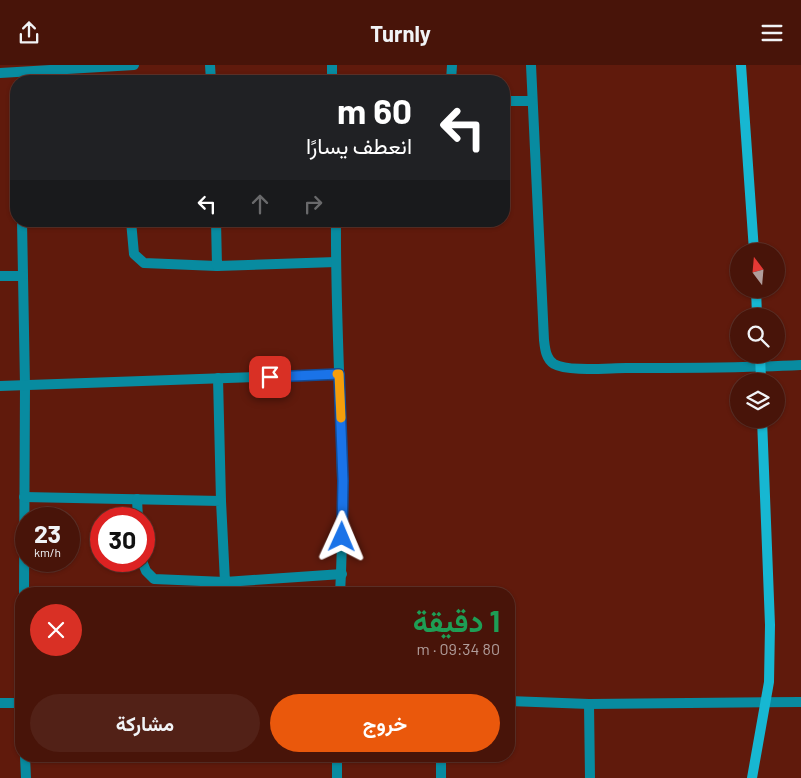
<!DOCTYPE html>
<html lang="ar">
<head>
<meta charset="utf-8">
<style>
	:root { --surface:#481409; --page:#522117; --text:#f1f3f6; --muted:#b19e9c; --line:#60332a; --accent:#ea580c }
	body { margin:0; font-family:Barlow,Vazirmatn,sans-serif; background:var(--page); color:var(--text); direction:rtl; height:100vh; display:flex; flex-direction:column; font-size:19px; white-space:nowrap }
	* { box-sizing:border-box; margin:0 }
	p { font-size:16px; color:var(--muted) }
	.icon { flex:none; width:28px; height:28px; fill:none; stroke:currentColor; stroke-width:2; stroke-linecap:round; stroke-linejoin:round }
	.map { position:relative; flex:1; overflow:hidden; direction:ltr }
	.sheet { position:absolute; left:15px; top:522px; width:500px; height:175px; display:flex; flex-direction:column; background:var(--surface); border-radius:20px; box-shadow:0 1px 4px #0004,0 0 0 1px var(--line); direction:rtl }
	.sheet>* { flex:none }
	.hud { position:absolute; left:10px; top:10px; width:500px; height:152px; border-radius:20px; box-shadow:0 1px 4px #0004,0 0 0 1px var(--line); direction:rtl; background:#202124; color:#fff; overflow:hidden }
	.needle { width:32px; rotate:344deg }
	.controls { position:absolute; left:730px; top:178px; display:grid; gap:10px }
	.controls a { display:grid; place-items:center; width:55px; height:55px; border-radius:50%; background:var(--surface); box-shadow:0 1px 4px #0004,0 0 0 1px var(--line); font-size:25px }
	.speed { position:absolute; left:15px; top:442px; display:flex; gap:10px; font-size:25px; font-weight:700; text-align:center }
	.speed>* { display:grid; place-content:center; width:65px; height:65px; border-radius:50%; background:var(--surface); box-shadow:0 1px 4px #0004,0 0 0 1px var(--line); line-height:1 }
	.speed small { font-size:12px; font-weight:400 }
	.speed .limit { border:8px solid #d22; background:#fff; color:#111 }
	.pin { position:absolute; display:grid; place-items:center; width:42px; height:42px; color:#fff; margin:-21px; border-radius:10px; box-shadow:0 2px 8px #0006 }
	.me { position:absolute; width:55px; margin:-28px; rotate:1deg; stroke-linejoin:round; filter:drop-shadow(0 0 4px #0008) }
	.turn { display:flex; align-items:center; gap:18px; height:105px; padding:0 15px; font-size:22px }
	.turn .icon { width:65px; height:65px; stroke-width:2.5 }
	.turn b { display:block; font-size:35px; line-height:42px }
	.lanes { display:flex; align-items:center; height:48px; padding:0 15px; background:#0003; justify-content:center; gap:25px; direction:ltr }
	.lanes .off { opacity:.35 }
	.round { display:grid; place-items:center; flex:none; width:52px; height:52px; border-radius:26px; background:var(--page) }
	.summary { display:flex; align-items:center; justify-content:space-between; height:85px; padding:0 15px }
	h1 { font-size:30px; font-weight:700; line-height:38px; color:#1e9e55 }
	.action { display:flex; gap:10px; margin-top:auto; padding:10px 15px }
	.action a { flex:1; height:58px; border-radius:30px; background:var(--accent); color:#fff; font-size:20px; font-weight:700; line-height:58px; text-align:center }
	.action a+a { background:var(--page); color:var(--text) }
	header { display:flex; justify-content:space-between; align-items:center; height:65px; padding:0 15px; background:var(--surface); font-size:22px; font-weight:700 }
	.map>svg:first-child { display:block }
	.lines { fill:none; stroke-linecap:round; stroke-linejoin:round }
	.street { stroke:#088ba0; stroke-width:10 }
	.secondary { stroke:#17b7d2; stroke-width:10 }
	.route-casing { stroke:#114b97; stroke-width:12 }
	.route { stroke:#1a73e8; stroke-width:9 }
	.slow { stroke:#f59e0b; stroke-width:9 }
</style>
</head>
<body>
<header><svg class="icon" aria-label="menu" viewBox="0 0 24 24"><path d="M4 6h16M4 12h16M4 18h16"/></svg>Turnly<svg class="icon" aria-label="share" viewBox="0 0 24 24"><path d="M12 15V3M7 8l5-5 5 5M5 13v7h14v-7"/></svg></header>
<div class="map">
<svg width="801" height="713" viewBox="0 0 801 713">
	<rect width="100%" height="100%" fill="#601a0c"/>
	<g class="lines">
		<!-- street -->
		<g class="street">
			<polyline points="210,0 211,16"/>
			<polyline points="332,0 332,16"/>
			<path d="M531 0 544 275C545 284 546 294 554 299 568 307 608 303 626 303 684 303 743 303 801 300"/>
			<polyline points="0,8 134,0"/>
			<polyline points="451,16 452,0"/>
			<polyline points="504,36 532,36"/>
			<polyline points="22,156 25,320 24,529"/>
			<polyline points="131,156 134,189 144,198 217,201"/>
			<polyline points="216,156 217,201 336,197"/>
			<path d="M336 156C335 281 347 404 340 529"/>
			<polyline points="0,211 23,211"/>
			<polyline points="218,313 221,436"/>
			<polyline points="0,321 339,309"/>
			<polyline points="24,432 221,436 225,517 342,509"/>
			<polyline points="137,434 138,454"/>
			<polyline points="142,496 146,506 154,514 225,517"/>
			<polyline points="509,636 589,639 801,637"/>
			<polyline points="0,638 21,638"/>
			<polyline points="589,639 590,713"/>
			<polyline points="25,691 26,713"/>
			<polyline points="337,691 337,713"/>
			<polyline points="441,691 441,713"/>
		</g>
		<!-- secondary -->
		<g class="secondary">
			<polyline points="741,0 754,186"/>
			<polyline points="756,224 757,251"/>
			<polyline points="760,289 761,316"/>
			<polyline points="752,713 769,617 770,560 762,354"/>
		</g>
	</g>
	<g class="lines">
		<defs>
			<polyline id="route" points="270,312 339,309 343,416 342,472"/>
		</defs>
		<!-- route casing -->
		<use href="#route" class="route-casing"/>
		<!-- route -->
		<use href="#route" class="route"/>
		<!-- slow -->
		<polyline class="slow" points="337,309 339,309 341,353"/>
	</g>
</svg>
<div class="controls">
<a><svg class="needle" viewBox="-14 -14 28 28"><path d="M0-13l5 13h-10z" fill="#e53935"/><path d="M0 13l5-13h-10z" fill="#b19e9c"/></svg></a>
<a><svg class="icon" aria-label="search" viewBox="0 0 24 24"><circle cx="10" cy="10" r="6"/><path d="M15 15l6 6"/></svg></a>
<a><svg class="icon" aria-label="layers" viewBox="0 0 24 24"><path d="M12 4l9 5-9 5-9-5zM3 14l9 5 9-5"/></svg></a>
</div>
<div class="speed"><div>23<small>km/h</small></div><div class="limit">30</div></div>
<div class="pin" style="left:270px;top:312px;background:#d93025"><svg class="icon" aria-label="arrive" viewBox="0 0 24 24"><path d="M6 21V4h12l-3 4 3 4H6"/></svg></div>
<svg class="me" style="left:342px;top:472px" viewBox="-20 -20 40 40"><path d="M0-17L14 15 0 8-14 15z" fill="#1a73e8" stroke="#fff" stroke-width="4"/></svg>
<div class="hud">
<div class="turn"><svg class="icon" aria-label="left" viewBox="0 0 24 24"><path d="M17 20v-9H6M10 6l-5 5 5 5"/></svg><div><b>60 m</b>انعطف يسارًا</div></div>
<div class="lanes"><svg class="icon" aria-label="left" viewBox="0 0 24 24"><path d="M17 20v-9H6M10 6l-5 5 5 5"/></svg><svg class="icon off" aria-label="ahead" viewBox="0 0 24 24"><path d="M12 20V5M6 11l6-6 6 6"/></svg><svg class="icon off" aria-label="right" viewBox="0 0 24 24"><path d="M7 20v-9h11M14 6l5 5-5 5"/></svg></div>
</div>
<section class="sheet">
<div class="summary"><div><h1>1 دقيقة</h1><p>80 m · 09:34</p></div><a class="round" style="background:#d93025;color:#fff"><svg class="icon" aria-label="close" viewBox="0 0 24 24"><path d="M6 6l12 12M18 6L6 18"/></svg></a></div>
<div class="action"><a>خروج</a><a>مشاركة</a></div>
</section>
</div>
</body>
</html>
